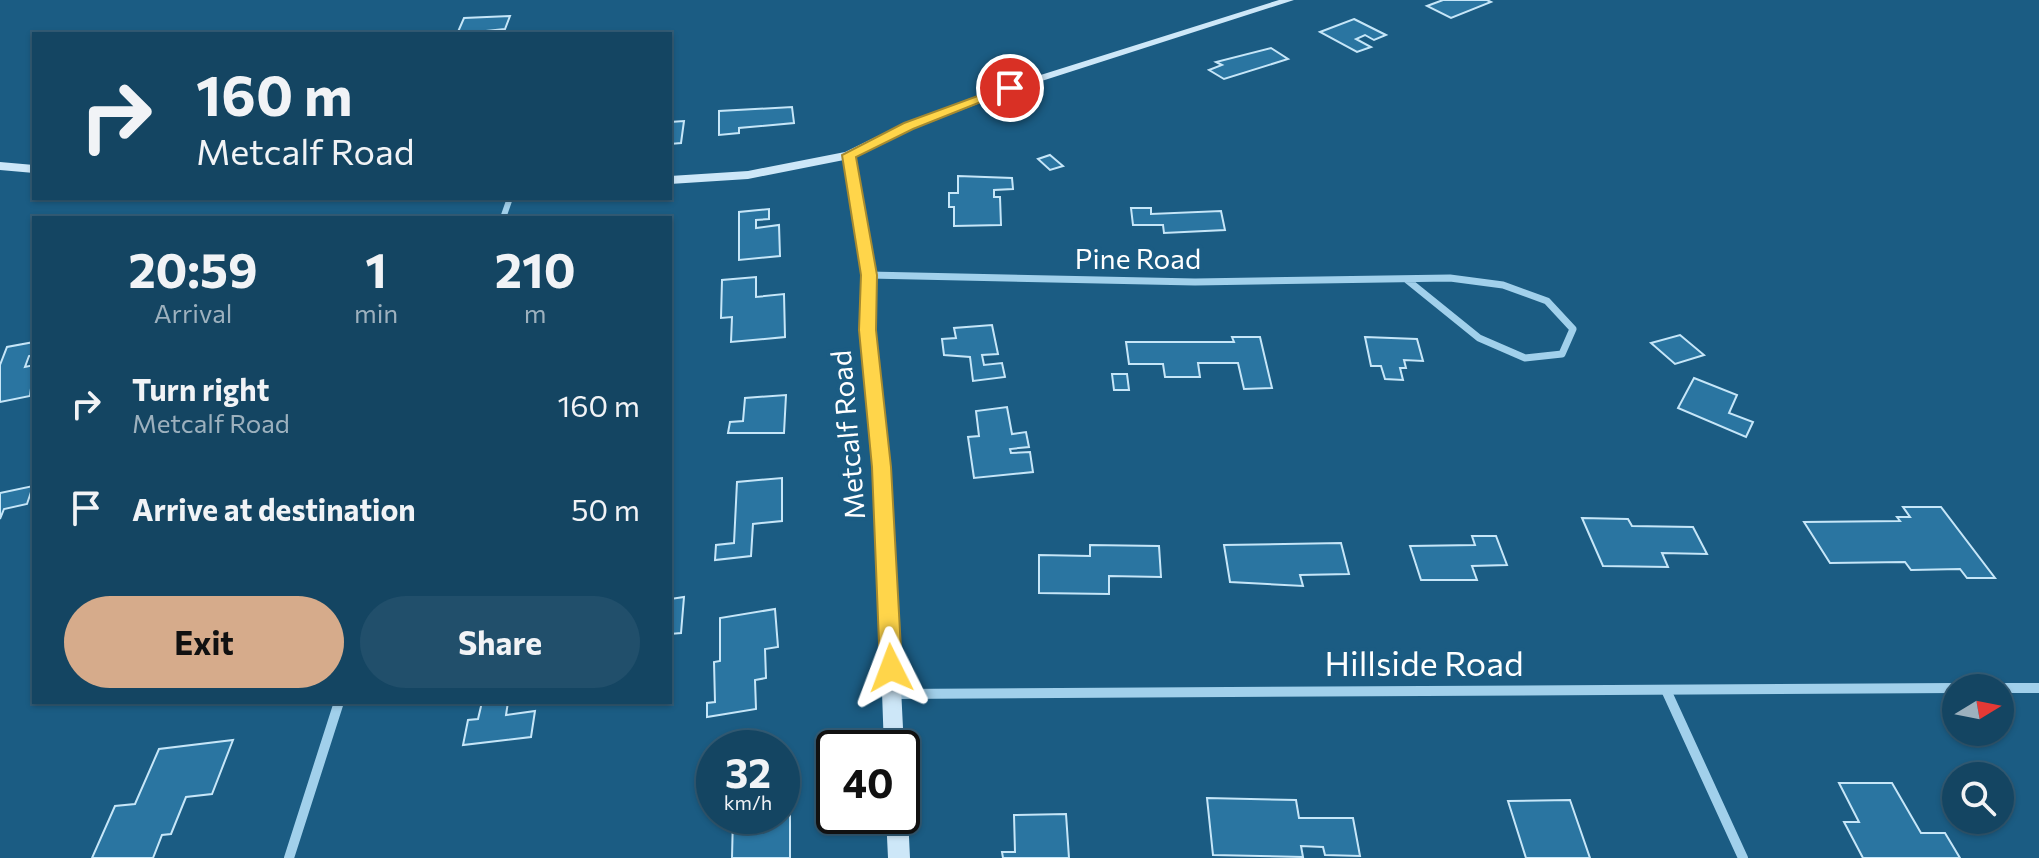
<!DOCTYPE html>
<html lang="en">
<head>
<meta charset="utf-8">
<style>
	:root { --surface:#144562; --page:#214f6b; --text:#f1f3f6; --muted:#9db1be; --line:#335d77; --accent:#d6ab8b }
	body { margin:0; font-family:Commissioner,sans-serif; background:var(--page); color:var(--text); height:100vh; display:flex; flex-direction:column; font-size:30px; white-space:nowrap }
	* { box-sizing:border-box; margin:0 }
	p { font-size:26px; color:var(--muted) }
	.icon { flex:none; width:44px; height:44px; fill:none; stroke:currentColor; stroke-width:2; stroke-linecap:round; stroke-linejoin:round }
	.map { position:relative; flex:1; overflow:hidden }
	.drawer { position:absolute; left:32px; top:216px; width:640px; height:488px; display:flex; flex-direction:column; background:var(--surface); border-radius:0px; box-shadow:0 2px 6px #0004,0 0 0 2px var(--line) }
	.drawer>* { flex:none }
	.top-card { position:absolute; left:32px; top:32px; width:640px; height:168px; border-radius:0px; box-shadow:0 2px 6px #0004,0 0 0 2px var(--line); background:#144562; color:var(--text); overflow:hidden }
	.needle { width:52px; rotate:80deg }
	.buttons { position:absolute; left:1942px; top:674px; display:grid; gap:16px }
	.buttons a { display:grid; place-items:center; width:72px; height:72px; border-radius:50%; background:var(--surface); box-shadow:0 2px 6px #0004,0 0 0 2px var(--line); font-size:40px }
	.speed { position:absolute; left:696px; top:730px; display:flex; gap:16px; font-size:40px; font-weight:700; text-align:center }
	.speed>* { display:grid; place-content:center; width:104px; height:104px; border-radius:50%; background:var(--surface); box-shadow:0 2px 6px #0004,0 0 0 2px var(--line); line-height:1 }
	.speed small { font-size:20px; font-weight:400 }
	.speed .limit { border:4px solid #111; border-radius:12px; background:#fff; color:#111 }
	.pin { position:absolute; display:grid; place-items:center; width:68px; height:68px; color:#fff; margin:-34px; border:4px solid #fff; border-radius:50%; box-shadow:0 2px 8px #0007 }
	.me { position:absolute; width:88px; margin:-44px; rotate:357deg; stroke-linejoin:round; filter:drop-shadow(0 0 6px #0008) }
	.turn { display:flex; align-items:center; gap:28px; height:168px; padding:0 32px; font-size:36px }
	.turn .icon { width:104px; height:104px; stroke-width:2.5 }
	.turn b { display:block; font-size:56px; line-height:68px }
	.eta { display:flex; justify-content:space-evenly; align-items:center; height:136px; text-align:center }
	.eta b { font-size:48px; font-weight:700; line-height:56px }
	.action { display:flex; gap:16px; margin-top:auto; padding:16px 32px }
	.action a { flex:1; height:92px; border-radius:48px; background:var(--accent); color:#111; font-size:32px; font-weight:700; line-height:92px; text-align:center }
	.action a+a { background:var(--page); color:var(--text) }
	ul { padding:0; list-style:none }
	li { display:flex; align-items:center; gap:24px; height:104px; padding:0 32px }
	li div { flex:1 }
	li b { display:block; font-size:30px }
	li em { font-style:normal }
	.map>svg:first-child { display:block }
	.building { fill:#2a75a1; stroke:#c6e6f8; stroke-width:2 }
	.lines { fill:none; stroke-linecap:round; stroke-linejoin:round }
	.street-far2 { stroke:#a1d0eb; stroke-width:6 }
	.street-far1 { stroke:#a1d0eb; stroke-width:7 }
	.street { stroke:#a1d0eb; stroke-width:10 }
	.secondary { fill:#cde7f8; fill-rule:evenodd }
	.route { fill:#ffd54a; stroke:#a68a30; stroke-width:2 }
	.labels { text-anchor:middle; stroke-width:8; stroke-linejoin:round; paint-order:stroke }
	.street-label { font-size:28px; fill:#fff; stroke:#1b5c83 }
	.near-street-label { font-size:34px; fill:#fff; stroke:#1b5c83 }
</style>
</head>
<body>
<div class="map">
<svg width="2039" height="858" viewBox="0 0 2039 858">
	<rect width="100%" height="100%" fill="#1b5c83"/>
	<!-- building -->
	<g class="building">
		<polygon points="1443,0 1487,0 1491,2 1451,18 1427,6"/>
		<polygon points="510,16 505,29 457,34 464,18"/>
		<polygon points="1354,19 1386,35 1374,40 1365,35 1356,39 1371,47 1357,52 1320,32"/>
		<polygon points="1271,48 1288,59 1224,79 1209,70 1222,65 1216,62"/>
		<polygon points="792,107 794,123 739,128 739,133 719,135 719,111"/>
		<polygon points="684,121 681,143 670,144 670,122"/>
		<polygon points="1050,155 1063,166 1050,170 1038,159"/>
		<polygon points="958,176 1012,178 1013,189 994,190 994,197 1000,197 1001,225 954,226 954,207 949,207 949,193 958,193"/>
		<polygon points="1131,208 1151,208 1151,214 1221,211 1225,230 1164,233 1163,225 1133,225"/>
		<polygon points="769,209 769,219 756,220 756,228 779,225 780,256 739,260 739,212"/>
		<polygon points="756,277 756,297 784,294 785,337 731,342 732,317 721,318 722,280"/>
		<polygon points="992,325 998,354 982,355 984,365 1002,363 1005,377 973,381 970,357 944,355 942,339 956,338 954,328"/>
		<polygon points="1680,335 1704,355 1675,364 1651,343"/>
		<polygon points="1232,337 1260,337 1272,388 1244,389 1238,363 1198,363 1200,377 1165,377 1163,364 1129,364 1126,342 1234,342"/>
		<polygon points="1365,337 1417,339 1423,361 1404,360 1406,368 1400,368 1403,380 1385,379 1381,366 1371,366"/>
		<polygon points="34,342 34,355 29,356 25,367 34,365 30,396 0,402 0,365 7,347"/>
		<polygon points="1112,374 1127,374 1129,390 1114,390"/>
		<polygon points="1694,378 1737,395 1729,413 1753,422 1746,437 1678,408"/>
		<polygon points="786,395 784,433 728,433 730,422 743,421 745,398"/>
		<polygon points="1007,407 1012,434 1026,432 1029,447 1010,449 1011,453 1030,452 1033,472 974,478 968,437 979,436 976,411"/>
		<polygon points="782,478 782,521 753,524 751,556 715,560 716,545 734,543 737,482"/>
		<polygon points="33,486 27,504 4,509 0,519 0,493"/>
		<polygon points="1903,507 1941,507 1995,578 1967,578 1960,569 1911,570 1905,562 1830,563 1804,522 1900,521 1897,517 1910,517"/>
		<polygon points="1582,518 1628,519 1632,526 1693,527 1707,554 1662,553 1668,567 1603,566"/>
		<polygon points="1472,536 1496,536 1507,565 1472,566 1477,580 1421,580 1410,546 1475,545"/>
		<polygon points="1341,543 1349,574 1300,575 1303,586 1230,582 1224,545"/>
		<polygon points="1090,545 1159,546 1161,577 1109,576 1109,594 1039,593 1039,555 1090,556"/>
		<polygon points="684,597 681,633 670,634 670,599"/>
		<polygon points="775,609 778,647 765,649 766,678 755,680 756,709 707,717 707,703 715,702 714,662 720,661 720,618"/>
		<polygon points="482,702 508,702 506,715 535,711 531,737 463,745 468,720 478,719"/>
		<polygon points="233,740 212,794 186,797 171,834 162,835 153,858 92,858 115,806 135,804 159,749"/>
		<polygon points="1839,783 1892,783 1921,833 1945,833 1960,858 1863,858 1844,822 1859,822"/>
		<polygon points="1207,798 1296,800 1299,818 1353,818 1360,856 1325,855 1323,847 1301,846 1303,857 1213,855"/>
		<polygon points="1570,800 1590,858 1526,858 1508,801"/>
		<polygon points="790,804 790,858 732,858 733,816 782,816 782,805"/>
		<polygon points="1066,814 1069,858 1003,858 1002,852 1015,852 1014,815"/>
	</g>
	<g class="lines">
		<!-- street-far2 -->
		<polyline class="street-far2" points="503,218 510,198"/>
		<!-- street-far1 -->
		<polyline class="street-far1" points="869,275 1195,282 1450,278 1503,285 1547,301 1573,329 1562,354 1525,358 1479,338 1406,279"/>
		<!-- street -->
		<g class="street">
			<polyline points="2000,688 2039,688"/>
			<polyline points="1666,690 1743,858"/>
			<polyline points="893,694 1956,688"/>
			<polyline points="289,858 339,702"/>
		</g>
		<!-- secondary -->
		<g class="secondary">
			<polygon points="1279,0 1294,0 1014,90 912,129 855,157 876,275 875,330 890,467 904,748 902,753 902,748 884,748 874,467 861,330 862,275 844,160 748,179 670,184 670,176 748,171 845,152 904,123 1006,86"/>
			<polygon points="0,162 34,165 34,173 0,170"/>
			<polygon points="902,808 908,816 910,858 888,858 886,816 902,816"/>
		</g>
	</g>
	<!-- route -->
	<polygon class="route" points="1005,86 1016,88 913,129 856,157 877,275 876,330 891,467 902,668 899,675 883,675 880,668 872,467 859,330 861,275 842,155 904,123"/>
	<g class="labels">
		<!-- street labels -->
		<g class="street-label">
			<text x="1138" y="269">Pine Road</text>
			<text transform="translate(848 435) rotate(-95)" y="10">Metcalf Road</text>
		</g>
		<!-- near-street labels -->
		<g class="near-street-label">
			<text x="1424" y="676">Hillside Road</text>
		</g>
	</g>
</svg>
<div class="buttons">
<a><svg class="needle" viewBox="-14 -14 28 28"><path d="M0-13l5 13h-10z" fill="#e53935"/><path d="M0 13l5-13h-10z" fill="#9db1be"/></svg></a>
<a><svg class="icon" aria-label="search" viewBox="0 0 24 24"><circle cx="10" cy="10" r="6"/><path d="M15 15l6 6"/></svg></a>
</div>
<div class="speed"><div>32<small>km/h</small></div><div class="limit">40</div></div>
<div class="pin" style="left:1010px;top:88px;background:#d93025"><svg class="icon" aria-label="arrive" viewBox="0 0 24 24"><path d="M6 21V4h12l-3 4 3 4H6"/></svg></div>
<svg class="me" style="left:891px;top:668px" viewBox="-20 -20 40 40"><path d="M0-17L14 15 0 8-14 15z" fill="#ffd54a" stroke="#fff" stroke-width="4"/></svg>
<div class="top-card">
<div class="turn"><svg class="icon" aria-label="right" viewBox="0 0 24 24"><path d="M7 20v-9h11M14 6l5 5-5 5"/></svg><div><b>160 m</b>Metcalf Road</div></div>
</div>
<section class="drawer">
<div class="eta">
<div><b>20:59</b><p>Arrival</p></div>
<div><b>1</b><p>min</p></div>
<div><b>210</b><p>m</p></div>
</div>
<ul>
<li><svg class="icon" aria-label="right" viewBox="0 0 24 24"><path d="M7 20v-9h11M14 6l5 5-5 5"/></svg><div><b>Turn right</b><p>Metcalf Road</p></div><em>160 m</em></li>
<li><svg class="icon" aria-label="arrive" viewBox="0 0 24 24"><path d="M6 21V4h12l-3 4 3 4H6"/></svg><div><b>Arrive at destination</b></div><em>50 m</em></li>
</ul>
<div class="action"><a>Exit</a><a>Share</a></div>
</section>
</div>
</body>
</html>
